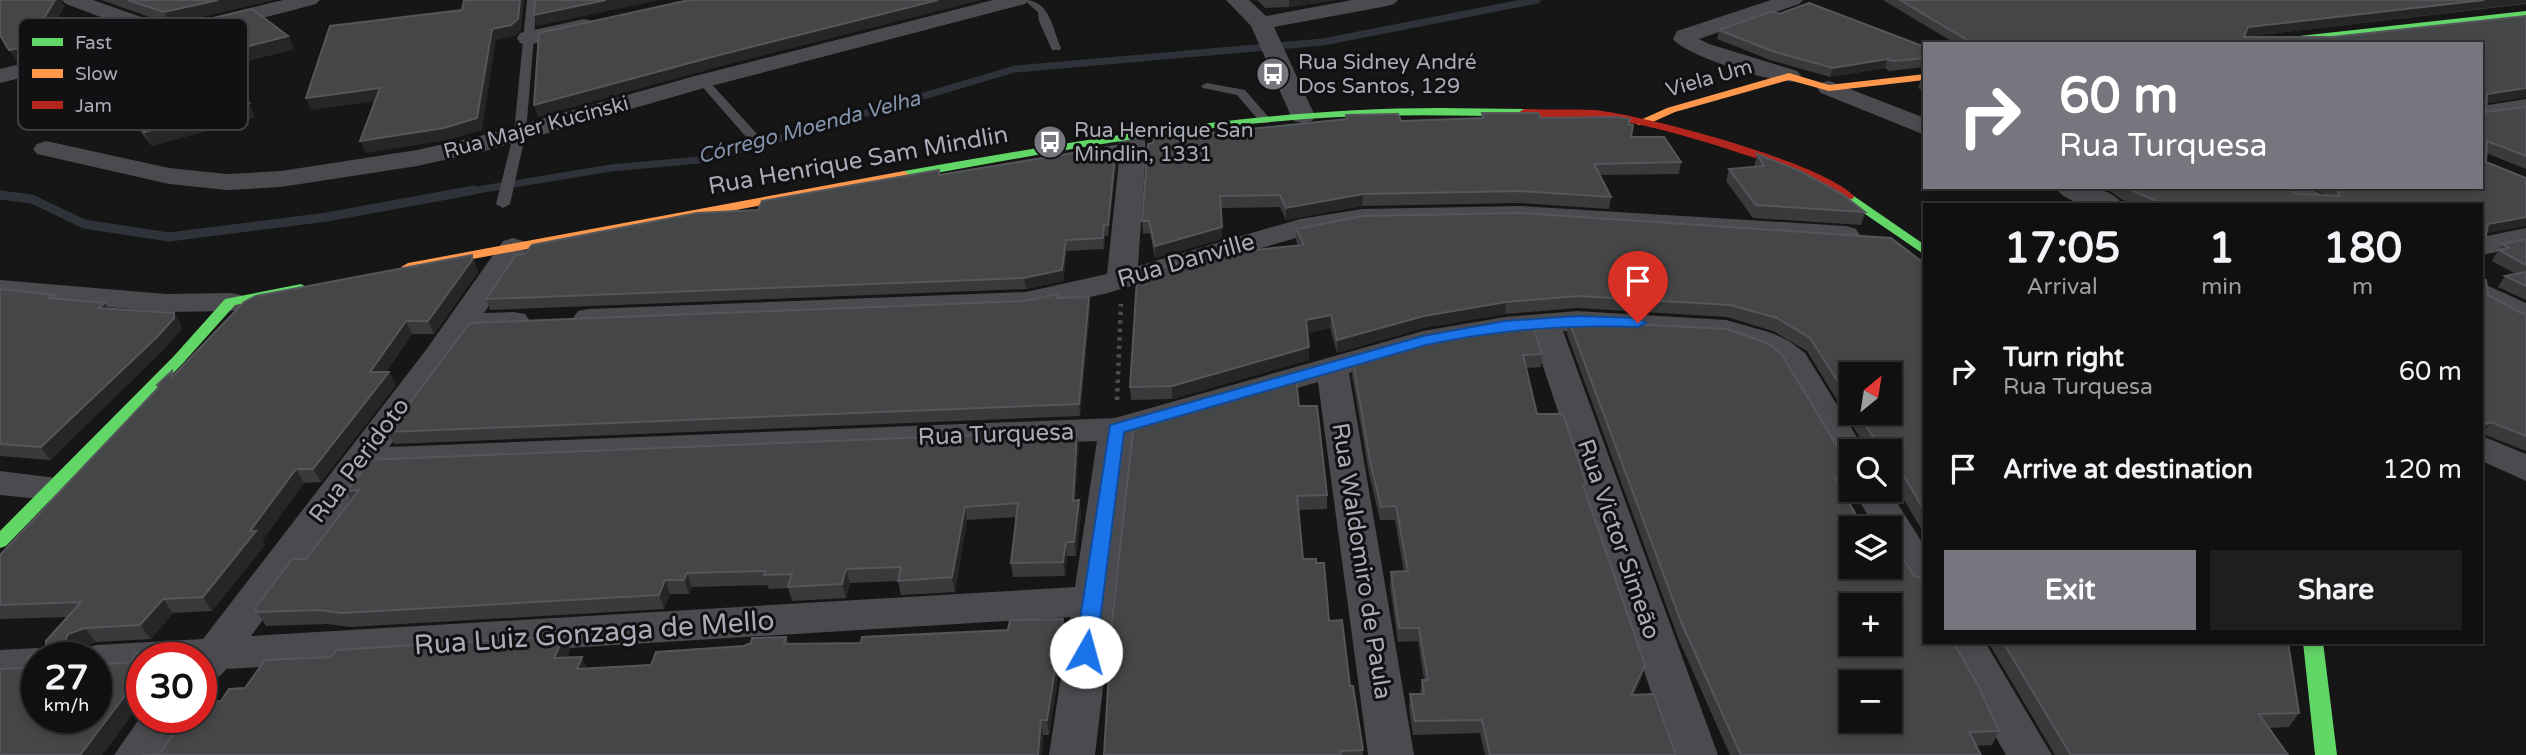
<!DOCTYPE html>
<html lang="en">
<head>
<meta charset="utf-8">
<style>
	:root { --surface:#101010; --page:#1e1e1e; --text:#f1f3f6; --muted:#9c9d9f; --line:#303030; --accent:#76777e }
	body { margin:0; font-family:"Varela Round",sans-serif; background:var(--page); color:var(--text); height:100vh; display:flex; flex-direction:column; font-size:26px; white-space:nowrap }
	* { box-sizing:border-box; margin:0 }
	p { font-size:23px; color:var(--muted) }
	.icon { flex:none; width:38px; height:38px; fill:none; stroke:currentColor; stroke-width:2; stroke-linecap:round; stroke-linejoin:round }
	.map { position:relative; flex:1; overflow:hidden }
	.panel { position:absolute; left:1923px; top:203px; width:560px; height:441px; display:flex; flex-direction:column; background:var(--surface); border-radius:0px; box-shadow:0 4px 10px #0003,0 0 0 2px var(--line) }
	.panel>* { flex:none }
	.guide { position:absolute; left:1923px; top:42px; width:560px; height:147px; border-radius:0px; box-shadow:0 4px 10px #0003,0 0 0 2px var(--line); background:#76777e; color:#fff; overflow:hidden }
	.needle { width:46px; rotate:30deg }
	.controls { position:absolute; left:1839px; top:362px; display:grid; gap:14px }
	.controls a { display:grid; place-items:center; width:63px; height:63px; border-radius:0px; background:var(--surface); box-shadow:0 4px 10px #0003,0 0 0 2px var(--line); font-size:35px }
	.speed { position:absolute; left:21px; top:642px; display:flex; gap:14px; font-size:35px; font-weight:700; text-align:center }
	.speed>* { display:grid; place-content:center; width:91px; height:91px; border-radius:50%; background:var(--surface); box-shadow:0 4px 10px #0003,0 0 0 2px var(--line); line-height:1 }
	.speed small { font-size:18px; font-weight:400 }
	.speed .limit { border:10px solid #d22; background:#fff; color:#111 }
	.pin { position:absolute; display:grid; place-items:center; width:60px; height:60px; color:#fff; margin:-72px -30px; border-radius:50% 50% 50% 0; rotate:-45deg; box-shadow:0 0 7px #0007 }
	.pin .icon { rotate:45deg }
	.me { position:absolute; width:77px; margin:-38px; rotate:7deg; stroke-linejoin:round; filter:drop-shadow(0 0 5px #0008) }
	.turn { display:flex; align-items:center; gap:24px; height:147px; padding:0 21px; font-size:32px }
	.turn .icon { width:91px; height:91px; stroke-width:2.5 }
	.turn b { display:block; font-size:49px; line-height:60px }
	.eta { display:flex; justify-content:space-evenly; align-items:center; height:119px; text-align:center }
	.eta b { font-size:42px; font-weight:700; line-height:49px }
	.primary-button { display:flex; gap:14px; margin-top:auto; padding:14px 21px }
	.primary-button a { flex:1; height:80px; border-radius:0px; background:var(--accent); color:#fff; font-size:28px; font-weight:700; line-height:80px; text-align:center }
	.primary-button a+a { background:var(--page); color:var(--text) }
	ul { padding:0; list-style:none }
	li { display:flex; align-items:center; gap:21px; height:98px; padding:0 21px }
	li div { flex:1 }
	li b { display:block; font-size:26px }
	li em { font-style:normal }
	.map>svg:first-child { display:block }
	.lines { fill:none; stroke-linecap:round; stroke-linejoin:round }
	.stream-far1 { stroke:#2e333a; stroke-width:7 }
	.stream { stroke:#2e333a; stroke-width:9 }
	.path { stroke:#4c4d50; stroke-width:4.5; stroke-dasharray:3.5 5; stroke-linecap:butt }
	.lane { fill:#4b4b4f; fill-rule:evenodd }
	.street { fill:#4b4b4f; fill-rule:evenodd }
	.fast { fill:#63d668; fill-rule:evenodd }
	.slow { fill:#ff974d; fill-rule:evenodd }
	.jam { fill:#b3261e; fill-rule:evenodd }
	.wall { fill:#393a3b; fill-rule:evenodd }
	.shaded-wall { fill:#262627 }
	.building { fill:#454648; stroke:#55565a; stroke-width:2; fill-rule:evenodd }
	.route { fill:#1a73e8; stroke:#114b97; stroke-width:2 }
	.labels { text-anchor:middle; stroke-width:6; stroke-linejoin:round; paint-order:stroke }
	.far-poi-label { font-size:21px; fill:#a9abb6; stroke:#111012; text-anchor:start }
	.far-street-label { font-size:21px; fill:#a9abb6; stroke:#111012 }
	.far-water-label { font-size:21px; font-style:italic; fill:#8394ad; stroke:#111012 }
	.street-label { font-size:24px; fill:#a9abb6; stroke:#111012 }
	.near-street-label { font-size:28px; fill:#a9abb6; stroke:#111012 }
	.key { fill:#111012; stroke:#3f3e43; stroke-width:2 }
	.key-label { font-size:19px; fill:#a9abb6 }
</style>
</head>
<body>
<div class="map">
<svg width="2526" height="755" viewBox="0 0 2526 755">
	<rect width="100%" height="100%" fill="#161616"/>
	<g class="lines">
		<!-- stream-far1 -->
		<polyline class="stream-far1" points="465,192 611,168 710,159 1015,69 1323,42 1537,0"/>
		<!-- stream -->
		<polyline class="stream" points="0,195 32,199 84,224 169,237 327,217 474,190"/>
		<!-- path -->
		<polyline class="path" points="1117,400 1121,304"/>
		<!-- lane -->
		<g class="lane">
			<polygon points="527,0 537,0 526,132 510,204 503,208 496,204 514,132"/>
			<path d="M1024 0C1050 0 1052 28 1061 48L1060 50H1052L1039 21 1038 12Z"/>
			<polygon points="703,78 707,79 758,135 776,132 776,138 738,149 734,148 734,142 747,138 699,83 699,79"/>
			<polygon points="1207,83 1245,90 1271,120 1269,123 1261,123 1237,95 1203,88 1201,86"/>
		</g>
		<!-- street -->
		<g class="street">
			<polygon points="62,0 93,0 178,30 181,35 178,40 162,40 66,4"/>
			<polygon points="283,0 320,0 316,4 213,31 205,29 202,24 205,19"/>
			<polygon points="993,0 1029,0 1025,4 711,86 485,151 417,166 281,187 227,190 169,184 37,154 33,149 37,144 46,141 169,168 227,174 281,171 417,150 480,136 695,76"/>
			<polygon points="1226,0 1249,0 1266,16 1352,0 1398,0 1394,4 1387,6 1274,27 1315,116 1312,121 1303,123 1294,121 1291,116 1251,26"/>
			<path d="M1771 0H1803L1799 4 1699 39 1709 44 1797 71 1801 76 1797 81C1779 86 1684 55 1673 39L1677 31Z"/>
			<polygon points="584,19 592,21 595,26 592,31 528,45 520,43 517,38 520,33"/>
			<polygon points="65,53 73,55 77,60 73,65 0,83 0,69"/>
			<polygon points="1829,81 1925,118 1925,135 1821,93 1817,88 1821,83"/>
			<polygon points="2526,99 2526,113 2482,120 2482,106"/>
			<polygon points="1131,127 1140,130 1144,135 1146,151 1138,266 1300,219 1362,209 1520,206 1846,226 1856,229 1860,235 1856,241 1846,244 1520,222 1362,225 1313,233 1104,294 1026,310 589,327 578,325 573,318 578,311 589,309 1026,292 1107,274 1120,151 1118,135 1122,130"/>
			<path d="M2055 187C2076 187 2109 184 2123 205 2101 205 2069 208 2055 187Z"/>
			<path d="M2273 187C2294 187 2319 185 2333 205 2311 205 2286 207 2273 187Z"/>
			<polygon points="2526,228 2526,246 2482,255 2482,237"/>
			<path d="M513 238 523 241 528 247 484 313 514 312 525 314 530 321 525 328 471 332 389 447 1115 418 1423 331 1505 317 1577 311 1726 320 1772 333 1789 341 1805 353 1866 452H1852V468L1839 465 1780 366C1763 352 1745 346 1724 339L1563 331 1718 755H1672L1532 333 1428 350 1349 373 1414 755H1368L1318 382 1133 436 1095 755H1049L1070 617 226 669C221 677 211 683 201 680V658H142V674L96 677V658H76L81 650 96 645 203 639 426 350 503 241ZM1097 441 1075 587 251 636 371 471Z"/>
			<polygon points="0,280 166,294 230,293 241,295 245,302 241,309 230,311 166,312 0,298"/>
			<polygon points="2482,283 2526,303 2526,324 2515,322 2482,304"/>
			<polygon points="2482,436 2526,454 2526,481 2482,461"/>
			<polygon points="0,471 64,479 69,488 64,497 51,500 0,495"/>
			<polygon points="1853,490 1889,490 1925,547 1925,593 1911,589 1890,554 1890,528 1875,528"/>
			<polygon points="1942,642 1985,642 2052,755 2006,755"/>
			<polygon points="37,648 52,652 55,658 37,658 37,680 0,682 0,650"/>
			<polygon points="142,715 142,718 187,718 163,755 114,755"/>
		</g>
		<!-- fast -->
		<g class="fast">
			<polygon points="2526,11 2526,17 2286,44 2250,44 2255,41"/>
			<path d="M1440 108 1524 109 1530 113 1524 117C1451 115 1378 114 1305 119 1170 129 1037 155 904 179L898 175 904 171C1082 140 1259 108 1440 108Z"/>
			<polygon points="1848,192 1925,245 1925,255 1843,199 1843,193"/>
			<polygon points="301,284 308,288 306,291 235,305 184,362 6,546 0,548 0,531 174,356 225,299"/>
			<polygon points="2303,642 2323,642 2337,755 2315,755"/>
		</g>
		<!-- slow -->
		<g class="slow">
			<polygon points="1789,73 1829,85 1925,74 1925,80 1829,91 1789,80 1675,112 1646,125 1638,125 1636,122 1667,108"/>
			<polygon points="904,171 910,175 908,178 408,271 401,267 408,263"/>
		</g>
		<!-- jam -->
		<path class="jam" d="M1524 109C1547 110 1571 109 1594 110 1645 115 1821 162 1854 196L1853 199C1843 201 1787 168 1770 163 1719 146 1648 122 1595 118 1570 115 1544 120 1520 115L1518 113Z"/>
	</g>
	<!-- wall -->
	<g class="wall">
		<polygon points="101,0 273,0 170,24"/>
		<polygon points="1257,0 1335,0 1289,7 1265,8"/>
		<polygon points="1883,0 2526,0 2526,4 2244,37 2332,37 2526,16 2526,97 2487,103 2486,112 2526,107 2526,169 2486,153 2487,234 2482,244 2482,205 2135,205 2121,199 2110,191 2096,187 2286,187 2297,194 2327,196 2309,187 2482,187 2482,44 1956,44"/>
		<polygon points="1779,14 1925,47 1925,67 1889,71 1885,68 1830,77 1770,60 1717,39 1719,30"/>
		<polygon points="197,22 288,36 294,49 216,69 255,117 152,146 123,109 115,95 125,91 124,86 45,106 23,70 199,27"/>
		<polygon points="1925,78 1925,92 1918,88 1921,79"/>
		<polygon points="1482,113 1541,118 1629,124 1631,137 1681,162 1679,174 1600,175 1611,197 1609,209 1520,203 1362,206 1286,220 1280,207 1220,208 1222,239 1155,258 1150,233 1143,234 1142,221 1346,119 1346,115 1401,121 1481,118"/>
		<polygon points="1116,146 1117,157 1108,236 1105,236 1104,249 1067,251 1063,281 1026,289 490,310 486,299 525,254 940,175"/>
		<polygon points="1757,154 1865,212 1861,225 1753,218 1726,181 1729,169 1754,167"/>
		<path d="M1296 229 1925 264V535L1898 490 1890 489V452H1856L1859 441H1862L1807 351 1773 331 1727 317 1577 308 1505 314 1423 328 1337 353 1330 328 1307 333 1309 360 1172 399 1131 400 1130 387 1156 279 1223 253 1298 246 1296 241ZM1852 374 1890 413H1852Z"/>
		<polygon points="2526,239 2526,300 2498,287 2505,276 2516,274 2492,261 2502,244"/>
		<polygon points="472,255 478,272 434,334 412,334 386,372 389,372 396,385 321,482 304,483 262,541 265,545 212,611 173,613 151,639 96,642 83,647 37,718 132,662 142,658 142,701 102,755 0,755 27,668 67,617 0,619 0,555 174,375"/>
		<polygon points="2482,281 2488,295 2521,313 2526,314 2526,451 2483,434 2482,435"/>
		<polygon points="0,289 56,299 105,303 109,309 174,313 181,325 181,330 164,349 50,460 0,456"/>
		<polygon points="1058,294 1058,298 1090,309 1080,416 394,444 388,432"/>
		<polygon points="1569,321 1841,453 1852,455 1852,490 1851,491 1843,491 1863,527 1893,542 1925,642 1999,731 1992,745 1976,746 1981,755 1730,755 1678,638 1567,334"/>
		<polygon points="1542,354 1541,367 1526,368 1537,414 1586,484 1585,490 1645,665 1641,679 1634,695 1676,755 1485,755 1480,733 1413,735 1409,708 1410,694 1420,694 1422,680 1424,680 1418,641 1398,642 1390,586 1391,572 1404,572 1395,520 1380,520 1369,474 1352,375 1353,362"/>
		<polygon points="1299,406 1327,495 1327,509 1298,510 1303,559 1316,563 1329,621 1350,686 1363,750 1363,755 1104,755"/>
		<polygon points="1079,444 1075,501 1079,500 1081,514 1076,556 1067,556 1065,576 1013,577 1011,563 1016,517 967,520 955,592 901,595 898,581 850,583 846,598 792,601 788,588 769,589 767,585 692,587 689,594 670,594 664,609 350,627 327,624 266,626 257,612 306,559 351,500 347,491 362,471 360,467"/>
		<polygon points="1065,634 1049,735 1043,735 1042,755 142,755 159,754 221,701 245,688 331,657 564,636 570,650 567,658 587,668 651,665 786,637 789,644 861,643"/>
		<polygon points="1988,642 2288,642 2299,713 2289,727 2269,728 2288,755 2055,755"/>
	</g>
	<!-- shaded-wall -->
	<g class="shaded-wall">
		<polygon points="55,0 61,0 65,6 34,58 17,62 9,50"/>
		<polygon points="218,0 273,0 170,24 164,12"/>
		<polygon points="520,0 524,0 521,30 515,36 496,40 482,130 448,140 366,153 360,141"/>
		<polygon points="606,0 660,0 537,26 534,15"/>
		<polygon points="938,0 982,0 729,64 538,117 534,105 727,53"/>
		<polygon points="1289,0 1335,0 1289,7"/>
		<polygon points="2484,0 2526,0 2526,3 2244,37 2248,27"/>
		<polygon points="288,36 294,49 212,70 205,57"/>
		<polygon points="1887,59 1885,68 1830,77 1833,68"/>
		<polygon points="119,72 126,85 45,106 37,93"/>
		<polygon points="380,88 384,100 311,110 306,98"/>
		<polygon points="2526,88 2526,97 2482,103 2487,94"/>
		<polygon points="249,103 255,117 152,146 144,132"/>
		<polygon points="1116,146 1117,157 1108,236 1108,225"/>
		<polygon points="1363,194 1362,206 1286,220 1286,208"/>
		<polygon points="2526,217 2526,226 2482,234 2488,224"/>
		<polygon points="1104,225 1105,236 1104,249 1103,238"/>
		<polygon points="1222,227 1222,239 1155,258 1155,246"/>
		<polygon points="1066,240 1067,251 1063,281 1026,289 1024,278"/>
		<polygon points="472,255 478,272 434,334 428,321"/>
		<polygon points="1089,297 1090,309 1080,416 1079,404"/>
		<polygon points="1506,302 1505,314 1423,328 1337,353 1337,340 1424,316"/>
		<polygon points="105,303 113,315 98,308"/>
		<polygon points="174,313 181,325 181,330 164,349 50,460 41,447"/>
		<polygon points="1331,315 1330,328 1306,333 1306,320"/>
		<polygon points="406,321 412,334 376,386 370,372"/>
		<polygon points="1309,347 1309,360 1172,399 1172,386"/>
		<polygon points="389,372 396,385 321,482 313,469"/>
		<polygon points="2491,422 2483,434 2482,435 2487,424"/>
		<polygon points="1077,431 1079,444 1074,515 1073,501"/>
		<polygon points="296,469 304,483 262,541 265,545 212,611 203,597"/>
		<polygon points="1079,500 1081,514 1076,556 1074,542"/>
		<polygon points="965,507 967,520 955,592 952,577"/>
		<polygon points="1066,542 1067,556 1065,576 1063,562"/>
		<polygon points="846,569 850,583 846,598 842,584"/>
		<polygon points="687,573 692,587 689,594 684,580"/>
		<polygon points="665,580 670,594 664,609 659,595"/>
		<polygon points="163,599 173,613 151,639 140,625"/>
		<polygon points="1063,619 1065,634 1049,735 1047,720"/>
		<polygon points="85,628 96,642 83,647 91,658 82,658 63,646 68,634"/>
		<polygon points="564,636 570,650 560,673 554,658"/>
		<polygon points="158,652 162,658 153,658"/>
		<polygon points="582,657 589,672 577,669"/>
		<polygon points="1645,665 1641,679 1628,709 1631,695"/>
		<polygon points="142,673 142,701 102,755 80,755"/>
		<polygon points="1041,720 1043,735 1042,755 1038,755"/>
	</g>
	<!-- building -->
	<g class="building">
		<polygon points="0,0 55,0 27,46 9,50 0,35"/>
		<polygon points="128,0 218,0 164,12"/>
		<polygon points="464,0 520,0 518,19 511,25 492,29 477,118 444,128 360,141 380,88 306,98 330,26 462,10"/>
		<polygon points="535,0 606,0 534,15"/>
		<polygon points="689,0 938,0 727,53 534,105 539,33"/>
		<polygon points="1900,0 2484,0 2248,27 2244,37 2332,37 2526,16 2526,88 2487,94 2486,112 2526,107 2526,156 2487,141 2486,162 2526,178 2526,217 2488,224 2486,236 2482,234 2482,205 2165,205 2124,187 2286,187 2297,194 2340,196 2335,187 2482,187 2482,44 1974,44"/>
		<polygon points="1809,3 1925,47 1925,58 1892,61 1887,59 1833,68 1772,51 1719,30 1772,11 1779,14"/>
		<polygon points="252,9 288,36 205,57 249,103 144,132 115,95 125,91 119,72 37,93 23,70 206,25 197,22"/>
		<polygon points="1482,113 1538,113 1541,118 1617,117 1630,119 1628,124 1633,125 1631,137 1664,137 1681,162 1594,164 1611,197 1522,191 1363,194 1286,208 1280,195 1220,196 1222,227 1155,246 1149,221 1142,221 1148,144 1153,143 1154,139 1347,119 1346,115 1398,114 1401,121 1484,118"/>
		<polygon points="1116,146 1108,225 1104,225 1103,238 1066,240 1062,270 1024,278 486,299 516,255 525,254 532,245 697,213 758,210 762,201 939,170 939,175"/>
		<polygon points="1757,154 1800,171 1842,194 1865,212 1756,205 1729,169 1764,166"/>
		<polygon points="1521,213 1891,238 1925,264 1925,512 1904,476 1890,475 1890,452 1859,452 1859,441 1871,441 1873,437 1858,413 1890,413 1890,374 1852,374 1852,403 1810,338 1777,318 1730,305 1579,296 1506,302 1424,316 1337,340 1331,315 1306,320 1309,347 1172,386 1130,387 1137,279 1156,279 1156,269 1223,250 1223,253 1304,245 1296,229 1363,216"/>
		<polygon points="2526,239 2526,265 2499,250 2509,248 2502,244"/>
		<polygon points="472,255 472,260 428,321 406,321 370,372 389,372 313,469 296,469 250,531 256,531 203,597 163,599 140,625 85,628 68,634 63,646 83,646 82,658 37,658 37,718 96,718 96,665 132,662 134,653 158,652 153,658 142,658 142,673 80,755 0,755 0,669 27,668 28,657 46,646 46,641 81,602 0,605 0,555 159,387 157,385 172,371 172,377 244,302 256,296"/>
		<polygon points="2526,272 2526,286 2505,276"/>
		<polygon points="2486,280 2488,295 2521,313 2526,314 2526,436 2491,422 2487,424 2482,421 2482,281"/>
		<polygon points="0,289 54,295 49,298 105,303 98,308 174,313 174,318 157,337 41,447 0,444"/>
		<polygon points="1058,294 1057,298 1089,297 1079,404 388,432 470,323 1025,301"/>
		<path d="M1569 321 1727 329 1769 344 1782 355 1841 453 1852 455V477L1835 478 1863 527H1893V542L1914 576 1925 579V642H1953L1978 685 1999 731 1969 732 1981 755H1741L1682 624ZM1852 528H1890V567H1852ZM1852 606H1890V644H1852ZM1852 682H1890V721H1852Z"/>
		<polygon points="1532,323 1542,354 1523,355 1537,414 1563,414 1586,484 1583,485 1645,665 1631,695 1654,694 1676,755 1490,755 1482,720 1415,721 1410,694 1424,694 1422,680 1428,680 1419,628 1399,628 1391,572 1408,571 1396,506 1381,507 1370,461 1353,362 1430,340"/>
		<polygon points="1296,378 1299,406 1317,406 1327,495 1297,496 1303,559 1316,559 1316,563 1324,563 1329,621 1342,620 1350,686 1353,686 1363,750 1340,751 1341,755 1104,755 1112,620 1134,424"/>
		<polygon points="1077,431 1073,501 1079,500 1074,542 1066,542 1063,562 1011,563 1018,503 965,507 952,577 898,581 901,567 846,569 842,584 788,587 792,574 764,575 766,571 687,573 684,580 665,580 659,595 342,613 319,610 257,612 255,608 292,559 306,559 359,490 347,491 365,467 360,467 365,460"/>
		<polygon points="1063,619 1047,720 1041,720 1038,755 142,755 159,754 186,718 201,718 201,702 221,701 229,689 245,688 265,660 331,657 336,650 564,636 554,658 582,657 577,669 651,665 656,652 744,646 751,643 752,638 786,637 784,644 861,643 862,637 1008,630 1010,620"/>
		<polygon points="2003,642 2288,642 2299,713 2259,714 2288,755 2071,755"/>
	</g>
	<!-- route -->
	<path class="route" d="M1577 316 1638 318 1646 323 1638 327C1566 324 1497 330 1426 345L1124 432 1096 652 1093 658 1086 660 1078 658 1075 652 1110 425 1423 336 1505 321Z"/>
	<!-- icons -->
	<defs>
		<symbol id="bus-disc" viewBox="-11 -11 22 22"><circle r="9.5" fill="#76777e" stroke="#111012"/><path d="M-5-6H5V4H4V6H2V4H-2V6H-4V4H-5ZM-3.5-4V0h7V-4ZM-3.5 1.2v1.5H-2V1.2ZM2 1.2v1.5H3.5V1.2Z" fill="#fff"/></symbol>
	</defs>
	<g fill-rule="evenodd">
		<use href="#bus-disc" x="1254" y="55" width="38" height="38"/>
		<use href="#bus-disc" x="1031" y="123" width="38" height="38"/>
	</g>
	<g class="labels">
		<!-- far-poi labels -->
		<g class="far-poi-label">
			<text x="1298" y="69">Rua Sidney André<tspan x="1298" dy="24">Dos Santos, 129</tspan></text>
			<text x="1074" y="137">Rua Henrique San<tspan x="1074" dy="24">Mindlin, 1331</tspan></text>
		</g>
		<!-- far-street labels -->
		<g class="far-street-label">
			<text transform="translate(1709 78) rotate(-16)" y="7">Viela Um</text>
			<text transform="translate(536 127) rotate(-15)" y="7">Rua Majer Kucinski</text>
		</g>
		<!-- far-water labels -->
		<g class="far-water-label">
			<text transform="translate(809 127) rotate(-15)" y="7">Córrego Moenda Velha</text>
		</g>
		<!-- street labels -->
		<g class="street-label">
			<text transform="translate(858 160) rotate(-10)" y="8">Rua Henrique Sam Mindlin</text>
			<text transform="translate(1186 260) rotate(-16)" y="8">Rua Danville</text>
			<text transform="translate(996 434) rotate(-2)" y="8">Rua Turquesa</text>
			<text transform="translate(359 460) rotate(-53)" y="8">Rua Peridoto</text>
			<text transform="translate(1619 539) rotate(71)" y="8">Rua Victor Simeão</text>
			<text transform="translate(1362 561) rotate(81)" y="8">Rua Waldomiro de Paula</text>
		</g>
		<!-- near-street labels -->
		<g class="near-street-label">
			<text transform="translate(594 632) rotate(-4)" y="10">Rua Luiz Gonzaga de Mello</text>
		</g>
	</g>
	<!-- legend -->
	<rect x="18" y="18" width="230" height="112" rx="10" class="key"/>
	<rect x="32" y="38" width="31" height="8" fill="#63d668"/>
	<rect x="32" y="69" width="31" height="9" fill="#ff974d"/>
	<rect x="32" y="101" width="31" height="8" fill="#b3261e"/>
	<g class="key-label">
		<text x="75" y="49">Fast</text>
		<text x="75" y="80">Slow</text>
		<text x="75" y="112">Jam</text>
	</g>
</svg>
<div class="controls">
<a><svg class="needle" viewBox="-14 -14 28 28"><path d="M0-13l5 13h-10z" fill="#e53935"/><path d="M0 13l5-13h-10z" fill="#9c9d9f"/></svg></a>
<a><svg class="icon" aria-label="search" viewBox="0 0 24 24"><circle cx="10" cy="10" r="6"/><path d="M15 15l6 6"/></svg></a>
<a><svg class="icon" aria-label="layers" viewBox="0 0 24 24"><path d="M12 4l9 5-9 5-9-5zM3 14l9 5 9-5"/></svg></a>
<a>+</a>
<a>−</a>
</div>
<div class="speed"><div>27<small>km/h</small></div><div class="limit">30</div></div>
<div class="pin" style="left:1638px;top:323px;background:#d93025"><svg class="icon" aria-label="arrive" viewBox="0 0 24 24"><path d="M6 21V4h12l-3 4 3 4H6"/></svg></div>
<svg class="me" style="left:1086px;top:652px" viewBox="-20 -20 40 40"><circle r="19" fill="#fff"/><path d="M0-13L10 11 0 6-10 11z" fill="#1a73e8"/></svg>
<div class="guide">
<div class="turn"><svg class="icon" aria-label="right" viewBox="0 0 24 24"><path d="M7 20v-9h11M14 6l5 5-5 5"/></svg><div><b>60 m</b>Rua Turquesa</div></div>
</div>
<section class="panel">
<div class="eta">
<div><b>17:05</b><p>Arrival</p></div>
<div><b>1</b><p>min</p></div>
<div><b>180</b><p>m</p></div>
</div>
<ul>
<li><svg class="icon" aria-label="right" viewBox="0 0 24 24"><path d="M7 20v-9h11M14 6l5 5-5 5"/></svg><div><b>Turn right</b><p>Rua Turquesa</p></div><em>60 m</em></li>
<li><svg class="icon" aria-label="arrive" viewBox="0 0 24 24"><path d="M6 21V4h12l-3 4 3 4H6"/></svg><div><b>Arrive at destination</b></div><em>120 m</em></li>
</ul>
<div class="primary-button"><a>Exit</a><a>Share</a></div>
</section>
</div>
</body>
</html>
